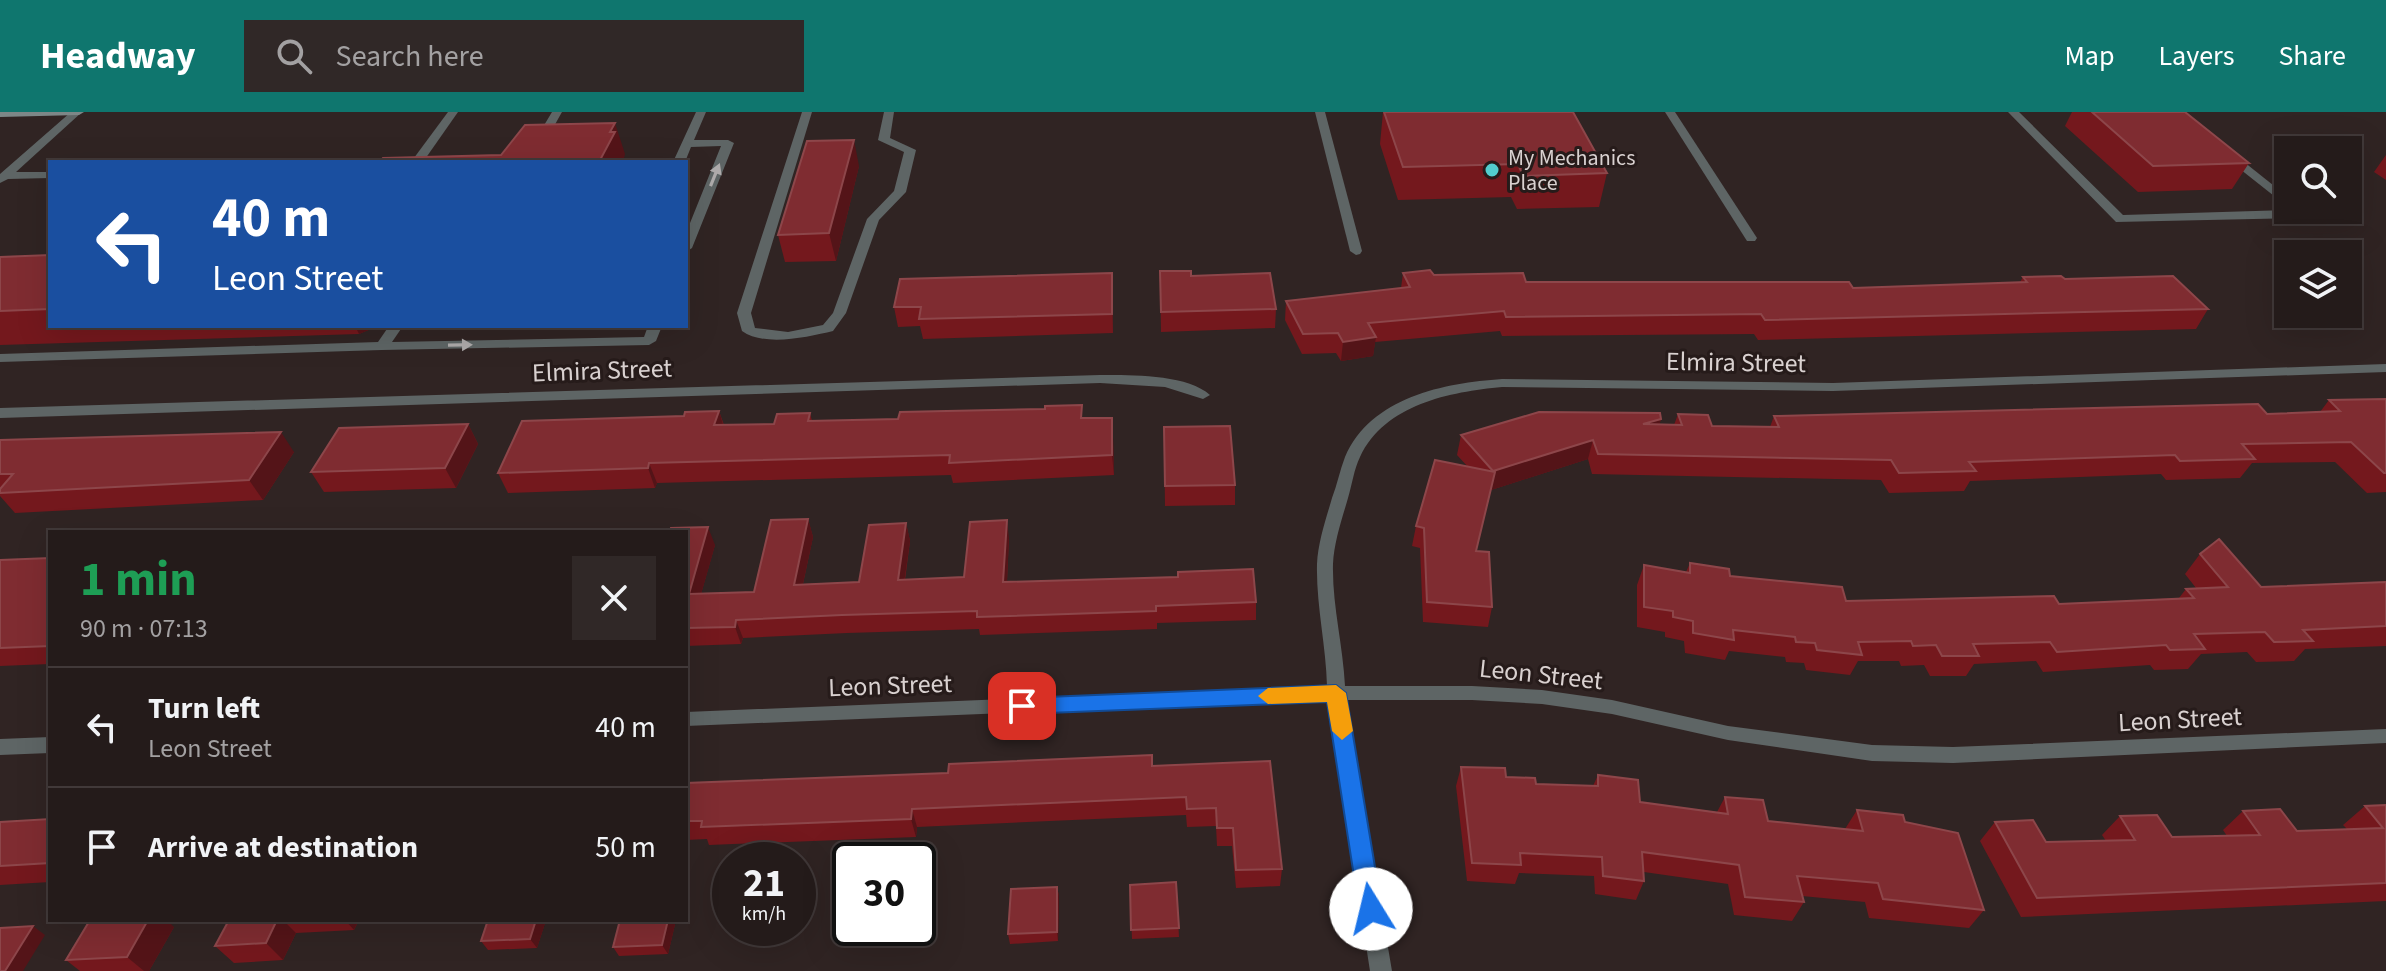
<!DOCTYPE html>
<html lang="en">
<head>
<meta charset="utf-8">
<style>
	:root { --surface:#241b1a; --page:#302827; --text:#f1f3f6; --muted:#a3a1a2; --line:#413939; --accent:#0f766e }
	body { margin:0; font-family:"Source Sans 3",sans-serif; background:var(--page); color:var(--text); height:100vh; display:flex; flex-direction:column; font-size:30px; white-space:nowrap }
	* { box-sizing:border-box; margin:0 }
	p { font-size:26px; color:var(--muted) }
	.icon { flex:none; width:44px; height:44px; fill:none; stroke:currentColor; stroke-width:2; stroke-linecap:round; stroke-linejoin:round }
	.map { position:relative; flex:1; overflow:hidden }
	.drawer { position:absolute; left:48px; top:418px; width:640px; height:392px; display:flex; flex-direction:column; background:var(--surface); border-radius:0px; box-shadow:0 8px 32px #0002,0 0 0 2px var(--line) }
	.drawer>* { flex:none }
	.hud { position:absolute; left:48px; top:48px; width:640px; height:168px; border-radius:0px; box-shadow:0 8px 32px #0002,0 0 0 2px var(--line); background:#1a4fa0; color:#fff; overflow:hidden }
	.tools { position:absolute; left:2274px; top:24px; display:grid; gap:16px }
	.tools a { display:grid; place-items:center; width:88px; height:88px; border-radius:0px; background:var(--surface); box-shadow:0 8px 32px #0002,0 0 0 2px var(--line); font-size:40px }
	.speed { position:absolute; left:712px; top:730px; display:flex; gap:16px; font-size:40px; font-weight:700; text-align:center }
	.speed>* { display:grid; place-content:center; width:104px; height:104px; border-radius:50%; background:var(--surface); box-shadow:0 8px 32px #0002,0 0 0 2px var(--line); line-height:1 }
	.speed small { font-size:20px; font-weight:400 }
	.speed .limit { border:4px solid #111; border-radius:12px; background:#fff; color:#111 }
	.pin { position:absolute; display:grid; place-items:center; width:68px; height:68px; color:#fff; margin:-34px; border-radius:16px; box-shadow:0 4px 12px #0006 }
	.me { position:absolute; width:88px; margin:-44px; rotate:351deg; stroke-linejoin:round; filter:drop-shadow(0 0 6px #0008) }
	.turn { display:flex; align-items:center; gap:28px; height:168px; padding:0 32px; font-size:36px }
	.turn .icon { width:104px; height:104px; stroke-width:2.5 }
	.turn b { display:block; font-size:56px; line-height:68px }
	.round { display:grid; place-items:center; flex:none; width:84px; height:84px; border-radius:0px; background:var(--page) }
	.headline { display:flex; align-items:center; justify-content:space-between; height:136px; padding:0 32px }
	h1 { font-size:48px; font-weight:700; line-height:60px; color:#1e9e55 }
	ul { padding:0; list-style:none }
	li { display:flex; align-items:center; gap:24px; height:120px; padding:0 32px; border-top:2px solid var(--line) }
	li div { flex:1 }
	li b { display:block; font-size:30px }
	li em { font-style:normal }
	header { display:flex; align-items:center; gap:48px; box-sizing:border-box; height:112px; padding:0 40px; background:var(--accent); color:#fff }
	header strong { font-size:38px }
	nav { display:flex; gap:44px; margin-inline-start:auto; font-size:28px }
	.search { width:560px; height:72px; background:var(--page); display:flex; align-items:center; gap:20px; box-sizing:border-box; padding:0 28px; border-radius:0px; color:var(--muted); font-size:30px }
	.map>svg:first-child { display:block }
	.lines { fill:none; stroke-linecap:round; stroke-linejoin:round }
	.lane { fill:#5e6565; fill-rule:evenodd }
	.street { fill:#5e6565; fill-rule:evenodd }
	.secondary { fill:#7d8787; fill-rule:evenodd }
	.wall { fill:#74181d }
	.shaded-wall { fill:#541418 }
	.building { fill:#7f2c31; stroke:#8d464a; stroke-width:2 }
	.oneway { fill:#aeabab }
	.route { fill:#1a73e8; stroke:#114b97; stroke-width:2 }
	.slow { fill:#f59e0b }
	.poi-dot { fill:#52cdce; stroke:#261b1a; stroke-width:3 }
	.labels { text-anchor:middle; stroke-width:6; stroke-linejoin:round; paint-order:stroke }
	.far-poi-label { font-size:22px; fill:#d9d1d0; stroke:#261b1a; text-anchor:start }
	.street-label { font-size:26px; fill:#d9d1d0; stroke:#261b1a }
</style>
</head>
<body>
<header>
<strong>Headway</strong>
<div class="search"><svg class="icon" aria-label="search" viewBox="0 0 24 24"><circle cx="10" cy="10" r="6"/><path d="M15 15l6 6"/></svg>Search here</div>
<nav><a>Map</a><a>Layers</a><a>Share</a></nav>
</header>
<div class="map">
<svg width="2386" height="859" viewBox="0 0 2386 859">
	<rect width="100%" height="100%" fill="#302423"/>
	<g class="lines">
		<!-- lane -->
		<g class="lane">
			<polygon points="71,0 82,0 16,60 50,60 50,66 8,67 0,71 0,62"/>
			<polygon points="448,0 458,0 423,50 411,50"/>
			<path d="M552 0H562C546 27 542 50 507 50L528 40Z"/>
			<polygon points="696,0 706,0 694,28 728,28 734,31 692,136 686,140 686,121 721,34 691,35 685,50 673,50"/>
			<path d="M802 0H812L751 201 755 216 788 220 823 213 833 201 867 107 894 79 904 40 878 28 884 0H894L890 26 916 38 906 80 879 108 846 201 833 219C808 225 764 235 742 219L737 201Z"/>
			<polygon points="1315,0 1325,0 1362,139 1360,142 1356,143 1350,139"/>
			<polygon points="1665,0 1675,0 1757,126 1755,129 1747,129"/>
			<polygon points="2008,0 2019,0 2123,103 2290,98 2303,98 2307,102 2301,106 2116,110"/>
			<polygon points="2226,42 2234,42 2288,85 2288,95 2226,46"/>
			<polygon points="389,214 403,214 392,230 644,225 648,214 662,214 656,229 649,233 382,238 0,250 0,242 378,230"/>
		</g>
		<!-- street -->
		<g class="street">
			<path d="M2386 252V260L1833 279 1502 275C1450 280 1385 292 1360 345 1354 357 1352 373 1348 386 1342 407 1334 430 1333 452 1332 493 1343 533 1345 574H1472L1542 578 1612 588 1728 614 1872 633 1953 635 2386 617V631L1953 651 1872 649 1728 628 1612 602 1542 592 1472 588H1346L1392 859H1370L1328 588 686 614V600L1327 574C1326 533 1316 493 1317 452 1318 430 1326 407 1332 386 1337 373 1340 358 1345 345 1371 285 1444 271 1502 267L1833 271Z"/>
			<path d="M1100 263C1130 263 1187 262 1210 283L1203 287 1165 275 1100 271 0 306V296Z"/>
			<polygon points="50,625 50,641 0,643 0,627"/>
		</g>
		<!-- secondary -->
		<polygon class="secondary" points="0,0 84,0 79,3 0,5"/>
	</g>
	<!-- wall -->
	<g class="wall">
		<polygon points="1383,0 1607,61 1599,95 1517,97 1511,85 1398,88 1380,32"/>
		<polygon points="2072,0 2185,0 2249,51 2232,77 2138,80 2065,14"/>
		<polygon points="2386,43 2386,68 2374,60"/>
		<polygon points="859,54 836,149 785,150 778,123"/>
		<polygon points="50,143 50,214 378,214 359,222 0,233 0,145"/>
		<polygon points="1160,159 1276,197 1275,216 1161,220"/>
		<polygon points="1112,161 1113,221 923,227 920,214 898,215 894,195"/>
		<polygon points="1403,161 1526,170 1853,176 2020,170 2023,165 2065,167 2208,197 2196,217 1758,228 1754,222 1502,224 1500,219 1375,230 1373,244 1341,249 1336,241 1302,242 1285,208 1286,189 1401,176"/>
		<polygon points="2386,287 2386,380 2367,381 2335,350 2252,351 2240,366 2166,368 2161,362 1970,369 1964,379 1889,381 1881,368 1592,362 1588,347 1491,378 1476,439 1492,495 1488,515 1423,510 1420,436 1412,434 1416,414 1468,355 1457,343 1461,323 1661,307 1659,313 1674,313 1678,302 1712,314 1770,315 1774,304 2267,302 2320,300 2329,288"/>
		<polygon points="719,299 724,313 774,312 810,301 812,309 1083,306 1113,326 1114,363 953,371 951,363 657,371 655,376 508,381 498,361 684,304"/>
		<polygon points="468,312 478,332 456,376 324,380 311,360"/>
		<polygon points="1164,315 1235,373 1235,393 1165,394"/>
		<polygon points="0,328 294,340 263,388 15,401 0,384"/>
		<polygon points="808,407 813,425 803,472 859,470 906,411 910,429 905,468 964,465 1009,426 1007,470 1256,490 1256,508 1157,511 1157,517 980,523 979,517 847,521 743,526 741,532 686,534 686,420 715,433 701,482 754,480"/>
		<polygon points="2200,442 2261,475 2386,470 2386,534 2305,537 2294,549 2256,550 2247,540 2201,542 2188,557 2154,558 2150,553 2043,560 2036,549 1974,552 1966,564 1930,564 1924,553 1901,554 1899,549 1858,549 1850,563 1806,558 1804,551 1786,550 1785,545 1729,539 1725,548 1685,541 1684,529 1665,525 1665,520 1637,515 1637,473 1644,453 1686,460 1690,451 1730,464 1846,489 2059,492 2179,486 2186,477 2196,476 2185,462"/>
		<polygon points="50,446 50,552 0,554 0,448"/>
		<polygon points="1270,649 1282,757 1280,774 1236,776 1232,734 1217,734 1216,714 1187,715 1186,703 917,715 916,725 709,733 707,727 686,728 686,671"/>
		<polygon points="1461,655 1536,672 1593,674 1598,663 1640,690 1717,700 1725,685 1768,709 1845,717 1857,698 1905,710 1984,798 1969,816 1869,806 1865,790 1802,784 1804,790 1792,809 1734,803 1728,772 1644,760 1644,769 1636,788 1595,782 1594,764 1519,761 1515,772 1467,769 1456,674"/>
		<polygon points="2386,693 2386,789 2021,805 1980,729 1995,710 2046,730 2106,729 2102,723 2120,704 2172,725 2227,724 2223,718 2243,699 2297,719 2347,717 2343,713 2365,694"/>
		<polygon points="50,707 50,770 0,773 0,710"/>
		<polygon points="1176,770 1179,825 1132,827 1130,773"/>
		<polygon points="1057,775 1059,784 1058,829 1010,832 1008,822"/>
		<polygon points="931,780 927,826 879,828 876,818"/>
		<polygon points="229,808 359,808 354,818 296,821 283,848 234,851 215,834"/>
		<polygon points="488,808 546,808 537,836 488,838 481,829"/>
		<polygon points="620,808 676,808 668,842 619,844 613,835"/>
		<polygon points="174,815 149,859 80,859 66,848"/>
	</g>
	<!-- shaded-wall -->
	<g class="shaded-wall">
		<polygon points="615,11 625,42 624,46 625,50 599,50"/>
		<polygon points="854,28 859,54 836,149 829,121"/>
		<polygon points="355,214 378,214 359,222"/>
		<polygon points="1376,225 1373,244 1341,249 1343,230"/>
		<polygon points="719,299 725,319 714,313"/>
		<polygon points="1112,306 1113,326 1114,363 1112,343"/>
		<polygon points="1661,307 1655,326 1643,312"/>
		<polygon points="468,312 478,332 456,376 445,356"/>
		<polygon points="281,320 294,340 263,388 249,368"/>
		<polygon points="1593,328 1588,347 1491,378 1493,359"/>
		<polygon points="649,351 657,371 655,376 648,356"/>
		<polygon points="808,407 813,425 799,490 794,473"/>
		<polygon points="1007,408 1009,426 1006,488 1003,470"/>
		<polygon points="906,411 910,429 902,485 898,468"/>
		<polygon points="708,415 715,433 696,500 689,482"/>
		<polygon points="736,508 743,526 741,532 735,515"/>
		<polygon points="912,697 917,715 916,725 911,707"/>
		<polygon points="928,771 931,780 927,826 924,816"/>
		<polygon points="1057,775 1059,784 1058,829 1057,820"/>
		<polygon points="143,808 167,808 174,815 149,859 144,859 127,845"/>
		<polygon points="277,808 283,808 296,821 283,848 266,831"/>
		<polygon points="345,808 359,808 354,818"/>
		<polygon points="536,808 546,808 537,836 530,827"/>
		<polygon points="668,808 676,808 668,842 662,833"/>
		<polygon points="33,814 45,823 23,859 5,859"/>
	</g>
	<!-- building -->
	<g class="building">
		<polygon points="1384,0 1573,0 1607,61 1523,64 1518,52 1403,55"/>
		<polygon points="2092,0 2185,0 2249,51 2153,54"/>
		<polygon points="615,11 610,20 615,20 599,50 380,50 383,46 501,43 525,13"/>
		<polygon points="854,28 829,121 778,123 807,29"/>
		<polygon points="50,143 50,197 0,199 0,145"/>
		<polygon points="1430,158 1434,163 1523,161 1526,170 1849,170 1853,176 2027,170 2023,165 2061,164 2065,167 2173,164 2208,197 1765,208 1761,202 1506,205 1504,199 1368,211 1376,225 1343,230 1338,221 1303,222 1286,189 1410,175 1403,161"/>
		<polygon points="1160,159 1191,159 1191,164 1270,161 1276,197 1161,200"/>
		<polygon points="1112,161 1112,202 919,207 921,195 894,195 900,167"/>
		<polygon points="2386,287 2386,361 2384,361 2351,330 2242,332 2255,347 2180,349 2175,343 1969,350 1976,359 1899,361 1891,348 1598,342 1593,328 1493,359 1461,323 1539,300 1660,301 1661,307 1643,312 1682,313 1678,302 1708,303 1712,314 1779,315 1774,304 2258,292 2267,302 2340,299 2329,288"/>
		<polygon points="1082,293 1081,306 1112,306 1112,343 949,351 950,343 649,351 648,356 498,361 522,309 684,304 685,300 719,299 714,313 774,312 777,302 810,301 808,309 898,307 900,300 1045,297 1045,294"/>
		<polygon points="468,312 445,356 311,360 339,316"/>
		<polygon points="1230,314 1235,373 1165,374 1164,315"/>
		<polygon points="281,320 249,368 0,381 0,377 13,362 0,362 0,328"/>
		<polygon points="1435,348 1495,360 1476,439 1489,440 1492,495 1427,490 1424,416 1416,414"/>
		<polygon points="808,407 794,473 859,470 869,413 906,411 898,468 964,465 970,410 1007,408 1003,470 1178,465 1178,460 1253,457 1256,490 1156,494 1156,499 977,505 977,499 842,503 736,508 735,515 686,516 686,420 670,420 671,416 708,415 689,482 754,480 771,408"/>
		<polygon points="613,417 612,420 574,420 575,419"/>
		<polygon points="2219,427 2261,475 2386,470 2386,514 2303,518 2313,529 2274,530 2265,520 2194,522 2205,537 2170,538 2166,533 2057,540 2050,530 1973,532 1979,544 1942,544 1936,533 1913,534 1911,529 1858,530 1862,543 1817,538 1815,531 1796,530 1795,525 1733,518 1734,528 1693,521 1693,509 1673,505 1673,499 1644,495 1644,453 1690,461 1690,451 1729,457 1730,464 1842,475 1846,489 2054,484 2059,492 2194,486 2186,477 2228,475 2200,442"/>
		<polygon points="50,446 50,534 0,536 0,448"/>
		<polygon points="1152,643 1152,654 1270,649 1282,757 1236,758 1233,716 1217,716 1216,696 1187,697 1186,685 912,697 911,707 701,715 702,709 686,709 686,671 948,661 949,652"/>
		<polygon points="1461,655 1505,656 1506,665 1535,666 1536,672 1598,674 1598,663 1638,668 1640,690 1728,702 1725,685 1763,688 1768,709 1863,719 1857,698 1903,703 1905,710 1958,721 1984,798 1883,787 1878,771 1797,764 1804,790 1745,785 1739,753 1642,740 1644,769 1603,764 1602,745 1520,741 1521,753 1472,751"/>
		<polygon points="2386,693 2386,771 2037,786 1995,710 2033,708 2046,730 2135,728 2120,704 2157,703 2172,725 2260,723 2243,699 2280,697 2297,719 2383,716 2365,694"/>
		<polygon points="50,707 50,751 0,754 0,710"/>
		<polygon points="1176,770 1179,816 1131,818 1130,773"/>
		<polygon points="918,771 928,771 924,816 876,818 876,816 918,816"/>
		<polygon points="1057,775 1057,820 1008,822 1011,777"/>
		<polygon points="90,808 148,808 127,845 66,848"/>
		<polygon points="229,808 277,808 266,831 215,834"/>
		<polygon points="488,808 536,808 530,827 481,829"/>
		<polygon points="620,808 668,808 662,833 613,835"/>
		<polygon points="33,814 5,859 0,859 0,816"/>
	</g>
	<!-- one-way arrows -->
	<defs><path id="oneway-solid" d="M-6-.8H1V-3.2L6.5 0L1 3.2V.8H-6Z" transform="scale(2)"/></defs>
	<g class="oneway">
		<use href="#oneway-solid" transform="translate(715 63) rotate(-68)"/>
		<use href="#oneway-solid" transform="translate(460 233) rotate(-1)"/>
	</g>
	<!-- route -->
	<polygon class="route" points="1336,573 1346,581 1382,797 1379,805 1371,808 1363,805 1359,797 1327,590 1022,602 1011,594 1022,586"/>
	<!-- slow -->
	<polygon class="slow" points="1336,573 1346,581 1353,619 1342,628 1332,619 1327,590 1268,592 1258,584 1268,576"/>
	<!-- markers -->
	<circle class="poi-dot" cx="1492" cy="58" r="8"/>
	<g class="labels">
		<!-- far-poi labels -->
		<g class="far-poi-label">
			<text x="1508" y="53">My Mechanics<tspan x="1508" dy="25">Place</tspan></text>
		</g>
		<!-- street labels -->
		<g class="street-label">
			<text transform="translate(1736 250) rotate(1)" y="9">Elmira Street</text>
			<text transform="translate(602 258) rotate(-2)" y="9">Elmira Street</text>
			<text transform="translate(1541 562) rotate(6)" y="9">Leon Street</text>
			<text transform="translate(890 573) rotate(-2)" y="9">Leon Street</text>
			<text transform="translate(2180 607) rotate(-3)" y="9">Leon Street</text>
		</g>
	</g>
</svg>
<div class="tools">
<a><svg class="icon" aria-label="search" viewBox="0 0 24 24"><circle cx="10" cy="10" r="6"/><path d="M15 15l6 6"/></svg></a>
<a><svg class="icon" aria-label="layers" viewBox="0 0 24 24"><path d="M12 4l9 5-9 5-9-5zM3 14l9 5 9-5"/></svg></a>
</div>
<div class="speed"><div>21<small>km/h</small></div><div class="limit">30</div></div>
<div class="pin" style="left:1022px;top:594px;background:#d93025"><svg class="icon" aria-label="arrive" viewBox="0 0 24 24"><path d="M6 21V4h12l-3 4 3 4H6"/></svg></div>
<svg class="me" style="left:1371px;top:797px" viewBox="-20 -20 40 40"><circle r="19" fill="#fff"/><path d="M0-13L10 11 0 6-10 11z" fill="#1a73e8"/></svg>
<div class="hud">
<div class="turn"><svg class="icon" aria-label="left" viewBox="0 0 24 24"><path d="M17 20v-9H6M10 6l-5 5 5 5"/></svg><div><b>40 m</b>Leon Street</div></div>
</div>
<section class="drawer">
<div class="headline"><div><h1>1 min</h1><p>90 m · 07:13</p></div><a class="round"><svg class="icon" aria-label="close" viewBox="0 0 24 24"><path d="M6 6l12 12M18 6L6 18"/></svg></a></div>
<ul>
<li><svg class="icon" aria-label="left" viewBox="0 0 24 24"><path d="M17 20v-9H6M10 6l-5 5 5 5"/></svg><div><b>Turn left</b><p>Leon Street</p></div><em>40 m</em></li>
<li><svg class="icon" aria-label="arrive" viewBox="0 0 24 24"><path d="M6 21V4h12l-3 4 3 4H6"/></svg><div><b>Arrive at destination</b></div><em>50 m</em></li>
</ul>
</section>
</div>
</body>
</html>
